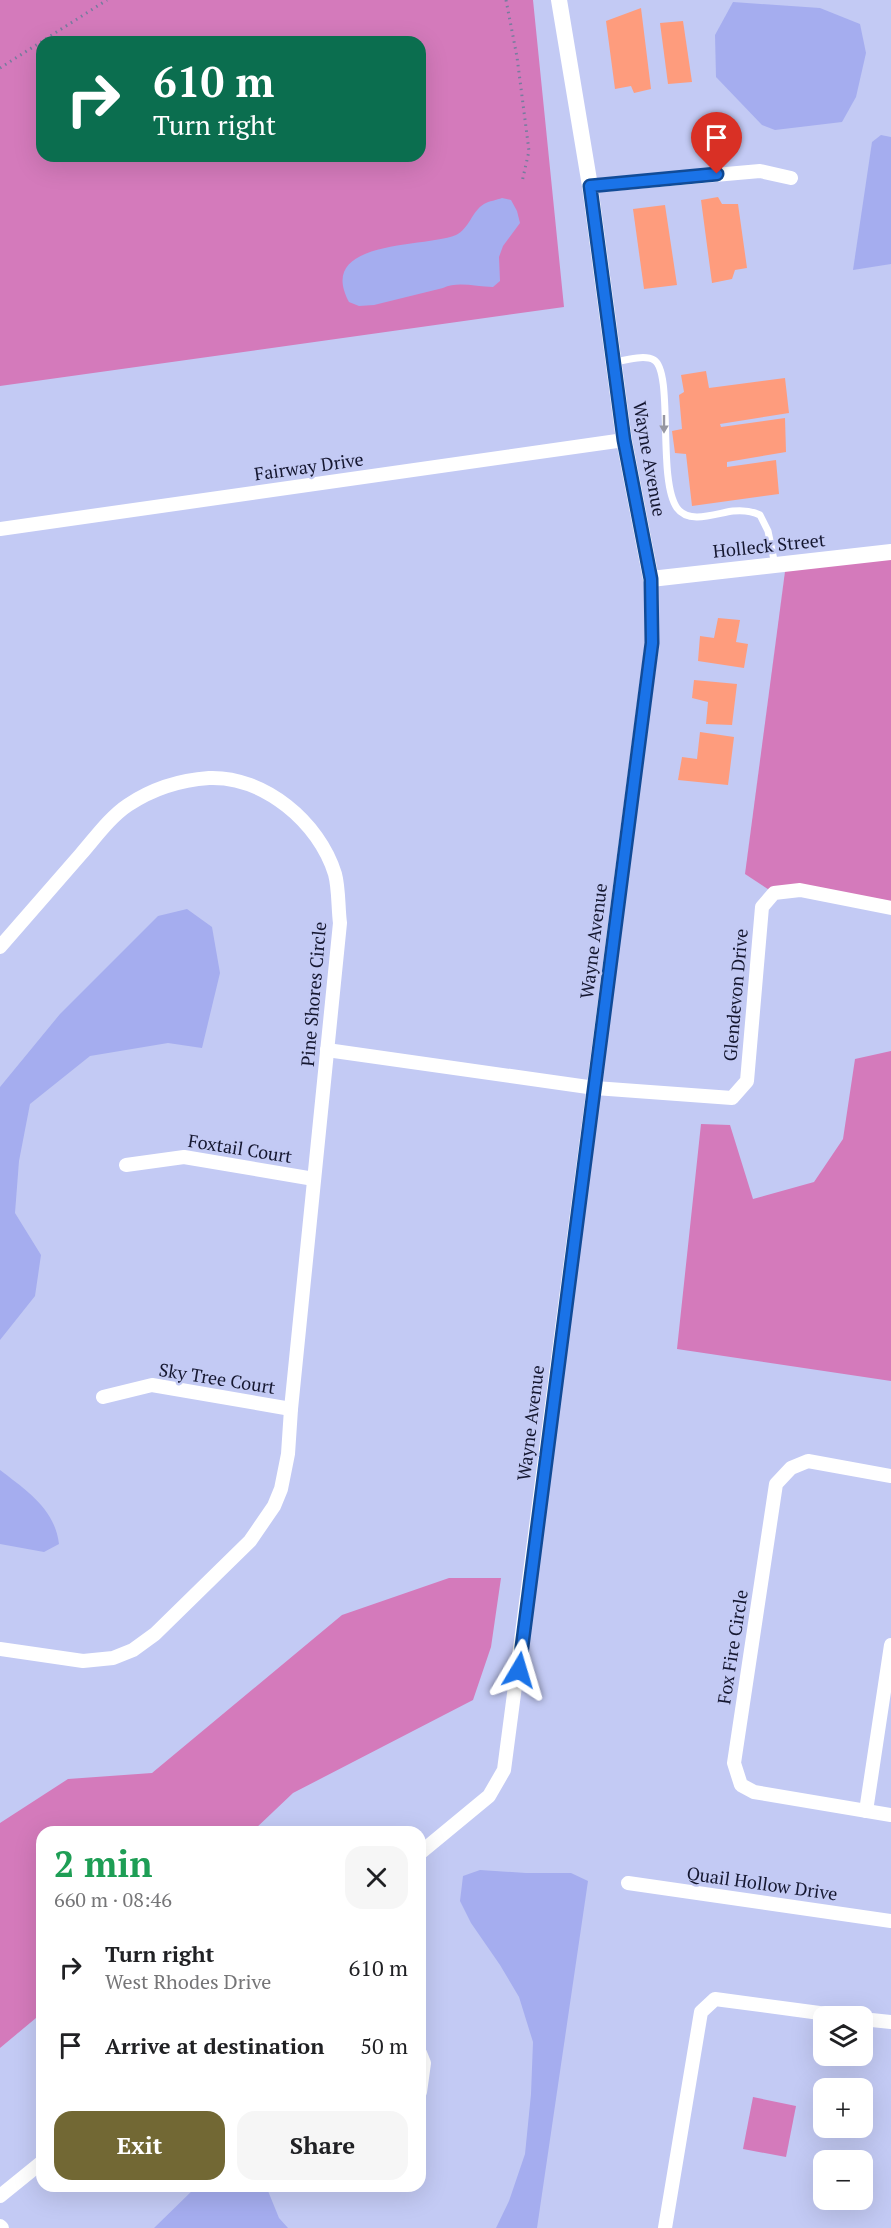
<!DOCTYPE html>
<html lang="en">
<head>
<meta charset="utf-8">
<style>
	:root { --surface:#fff; --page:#f6f6f6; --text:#202124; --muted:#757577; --accent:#726834 }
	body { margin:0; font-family:"PT Serif",serif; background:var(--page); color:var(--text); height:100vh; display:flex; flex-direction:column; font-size:22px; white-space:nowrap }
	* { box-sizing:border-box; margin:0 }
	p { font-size:20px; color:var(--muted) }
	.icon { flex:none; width:33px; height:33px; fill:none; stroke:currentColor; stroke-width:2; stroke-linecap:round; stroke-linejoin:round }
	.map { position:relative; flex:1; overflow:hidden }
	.sheet { position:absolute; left:36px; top:1826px; width:390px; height:366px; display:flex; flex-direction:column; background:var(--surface); border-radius:18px; box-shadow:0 6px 24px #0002 }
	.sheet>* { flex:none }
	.guide { position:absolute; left:36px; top:36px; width:390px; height:126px; border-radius:18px; box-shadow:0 6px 24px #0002; background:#0b6e4f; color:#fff; overflow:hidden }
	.fabs { position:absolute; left:813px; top:2006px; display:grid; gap:12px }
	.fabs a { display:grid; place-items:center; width:60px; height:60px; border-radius:12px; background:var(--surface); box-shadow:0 6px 24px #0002; font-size:30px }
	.pin { position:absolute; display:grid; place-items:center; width:51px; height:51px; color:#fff; margin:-62px -26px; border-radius:50% 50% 50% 0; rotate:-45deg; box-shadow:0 0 6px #0007 }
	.pin .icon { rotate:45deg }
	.me { position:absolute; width:66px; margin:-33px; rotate:7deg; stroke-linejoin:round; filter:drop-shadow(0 0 4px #0008) }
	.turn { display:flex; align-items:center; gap:21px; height:126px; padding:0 18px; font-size:27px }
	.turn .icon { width:78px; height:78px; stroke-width:2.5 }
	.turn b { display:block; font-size:42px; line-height:51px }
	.round { display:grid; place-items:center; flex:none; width:63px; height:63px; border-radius:18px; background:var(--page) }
	.summary { display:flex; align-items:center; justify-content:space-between; height:102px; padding:0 18px }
	h1 { font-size:36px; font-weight:600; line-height:45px; color:#1e9e55 }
	.button { display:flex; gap:12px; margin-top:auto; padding:12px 18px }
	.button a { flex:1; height:69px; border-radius:18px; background:var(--accent); color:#fff; font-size:24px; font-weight:600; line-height:69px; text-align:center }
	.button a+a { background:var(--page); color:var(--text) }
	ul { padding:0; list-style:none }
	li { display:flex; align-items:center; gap:18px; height:78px; padding:0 18px }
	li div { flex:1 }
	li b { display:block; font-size:22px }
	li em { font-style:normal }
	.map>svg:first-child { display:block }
	.green { fill:#d47abb; fill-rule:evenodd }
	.water { fill:#a5adef }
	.building { fill:#fe9c7d }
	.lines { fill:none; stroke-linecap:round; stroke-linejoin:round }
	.path { stroke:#777c9e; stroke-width:3; stroke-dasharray:1.5 4.5; stroke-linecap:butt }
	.service { stroke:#fff; stroke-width:7 }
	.minor { stroke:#fff; stroke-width:14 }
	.tertiary { stroke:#fff; stroke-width:16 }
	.oneway { fill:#9697a2 }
	.route-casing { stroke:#114b97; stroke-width:15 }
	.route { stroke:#1a73e8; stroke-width:10 }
	.labels { text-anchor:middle; stroke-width:5; stroke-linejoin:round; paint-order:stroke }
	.street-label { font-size:18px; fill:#151730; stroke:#c3caf4 }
</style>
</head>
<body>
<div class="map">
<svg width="891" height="2228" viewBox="0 0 891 2228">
	<rect width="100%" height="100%" fill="#c3caf4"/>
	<!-- green -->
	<g class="green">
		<path d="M0 0H533L564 307 0 386ZM42 42H420V156H42Z"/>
		<polygon points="891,550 891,908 774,893 745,874 786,564"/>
		<polygon points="891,1051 891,1381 677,1349 701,1124 730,1125 753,1199 814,1182 843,1139 855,1059"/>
		<polygon points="449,1578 501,1578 491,1647 473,1700 293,1793 253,1831 42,1832 42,2013 0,2048 0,1823 68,1779 152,1773 342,1615"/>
		<polygon points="753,2097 796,2106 786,2157 743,2149"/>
	</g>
	<!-- water -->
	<g class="water">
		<polygon points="733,2 820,8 860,24 866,53 856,97 842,122 775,130 762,125 716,77 715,35"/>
		<polygon points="881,135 891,137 891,264 853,270 872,142"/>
		<path d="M502 198 511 200 517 211 520 223 503 246 499 257 500 281 493 287C476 287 458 281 443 288L374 305 359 306 349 302C315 239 424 248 456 235 469 229 472 211 484 204 489 201 497 200 502 198Z"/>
		<polygon points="187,909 212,927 220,973 202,1048 168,1043 90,1056 30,1104 19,1161 15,1213 41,1255 35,1296 0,1340 0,1087 60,1014 158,916"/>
		<path d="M0 1470C26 1490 55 1509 59 1544L44 1552 0 1544Z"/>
		<polygon points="480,1870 526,1873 571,1873 588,1881 537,2228 496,2228 509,2201 525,2154 531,2094 533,2042 519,1997 500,1965 471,1923 460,1901 463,1876"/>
		<polygon points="197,2186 266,2186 279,2218 288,2228 154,2228"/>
	</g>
	<!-- building -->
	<g class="building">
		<polygon points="641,8 651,89 634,93 631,86 615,89 606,21"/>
		<polygon points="683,21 692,82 668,84 660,23"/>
		<polygon points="718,197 722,204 738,204 747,268 735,270 732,279 712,283 701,200"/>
		<polygon points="665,205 677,285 644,289 633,209"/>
		<polygon points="706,371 709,388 785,378 789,413 720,424 721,427 785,418 786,452 727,462 727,467 776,460 779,494 692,506 686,454 675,453 672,431 682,429 679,395 684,392 681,375"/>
		<polygon points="718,618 740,620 736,642 748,644 744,668 698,661 700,636 714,638"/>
		<polygon points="694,680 737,684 732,725 706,724 708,702 692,698"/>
		<polygon points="700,732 734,737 728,785 678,780 682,757 697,759"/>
	</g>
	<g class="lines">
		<!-- path -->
		<g class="path">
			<polyline points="506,0 517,57 529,151 522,182"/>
			<polyline points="0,68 107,0"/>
		</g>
		<!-- service -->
		<path class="service" d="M613 362C624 361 644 354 654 360 674 372 657 480 677 508 689 525 717 513 733 511 743 510 752 511 760 515L768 531 775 565"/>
		<!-- minor -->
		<g class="minor">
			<polyline points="590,186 760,171 791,178"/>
			<polyline points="0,529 624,440"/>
			<path d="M0 947C27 916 54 885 81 854 95 838 110 817 128 805 152 789 180 780 209 778 264 776 319 822 335 874 339 889 338 908 340 923L291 1409 288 1454 281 1489 274 1506 250 1541 155 1634 133 1650 113 1658 83 1661 0 1649"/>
			<polyline points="327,1050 595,1088 732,1098 747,1081 762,907 774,893 800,890 891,908"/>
			<polyline points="126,1165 184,1157 314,1179"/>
			<polyline points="103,1397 152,1385 291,1409"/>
			<polyline points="891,1476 808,1461 791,1468 776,1484 734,1763 741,1785 754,1792 891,1815"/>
			<polyline points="866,1811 891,1645"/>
			<polyline points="420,1853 489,1796 504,1770 652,643 651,579"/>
			<polyline points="628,1883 891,1921"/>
			<polyline points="862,2019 891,2022"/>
			<polyline points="420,2053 424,2063 420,2092"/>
			<polyline points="0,2196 42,2162"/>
			<polyline points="0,2226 2,2228"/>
			<polyline points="665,2228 701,2012 715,1999 842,2016"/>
		</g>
		<!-- tertiary -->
		<polyline class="tertiary" points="559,0 590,186 624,440 651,579 891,552"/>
	</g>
	<!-- one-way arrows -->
	<defs><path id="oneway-solid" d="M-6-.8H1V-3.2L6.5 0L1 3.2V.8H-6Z" transform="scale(1.5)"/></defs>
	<use class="oneway" href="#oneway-solid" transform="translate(664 424) rotate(90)"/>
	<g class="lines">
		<defs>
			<polyline id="route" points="519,1670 652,643 651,579 624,440 590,186 717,174"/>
		</defs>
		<!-- route casing -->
		<use href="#route" class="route-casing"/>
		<!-- route -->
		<use href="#route" class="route"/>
	</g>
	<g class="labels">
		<!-- street labels -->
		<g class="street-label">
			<text transform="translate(649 459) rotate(80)" y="6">Wayne Avenue</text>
			<text transform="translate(309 467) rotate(-8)" y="6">Fairway Drive</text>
			<text transform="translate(769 546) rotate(-6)" y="6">Holleck Street</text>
			<text transform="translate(594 941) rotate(-83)" y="6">Wayne Avenue</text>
			<text transform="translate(314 994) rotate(-85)" y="6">Pine Shores Circle</text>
			<text transform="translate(736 995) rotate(-85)" y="6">Glendevon Drive</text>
			<text transform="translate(240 1149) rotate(9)" y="6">Foxtail Court</text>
			<text transform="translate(217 1379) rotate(9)" y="6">Sky Tree Court</text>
			<text transform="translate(531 1423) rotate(-83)" y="6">Wayne Avenue</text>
			<text transform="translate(733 1647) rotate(-81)" y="6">Fox Fire Circle</text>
			<text transform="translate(762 1884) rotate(8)" y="6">Quail Hollow Drive</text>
		</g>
	</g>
</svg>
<div class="fabs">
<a><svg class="icon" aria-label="layers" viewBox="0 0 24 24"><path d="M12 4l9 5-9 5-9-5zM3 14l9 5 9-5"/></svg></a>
<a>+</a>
<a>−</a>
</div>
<div class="pin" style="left:717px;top:174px;background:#d93025"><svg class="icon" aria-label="arrive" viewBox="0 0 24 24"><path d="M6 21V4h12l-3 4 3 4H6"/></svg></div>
<svg class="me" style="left:519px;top:1670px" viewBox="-20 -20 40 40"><path d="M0-17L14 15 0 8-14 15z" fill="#1a73e8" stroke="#fff" stroke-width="4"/></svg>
<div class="guide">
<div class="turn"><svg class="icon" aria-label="right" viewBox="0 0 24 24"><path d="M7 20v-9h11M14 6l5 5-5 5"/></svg><div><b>610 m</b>Turn right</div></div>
</div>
<section class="sheet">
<div class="summary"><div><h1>2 min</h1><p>660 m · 08:46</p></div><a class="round"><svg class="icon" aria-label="close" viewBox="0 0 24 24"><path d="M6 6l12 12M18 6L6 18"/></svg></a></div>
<ul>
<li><svg class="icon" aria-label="right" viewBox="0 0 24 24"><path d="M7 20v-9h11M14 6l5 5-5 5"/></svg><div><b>Turn right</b><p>West Rhodes Drive</p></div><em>610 m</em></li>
<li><svg class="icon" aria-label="arrive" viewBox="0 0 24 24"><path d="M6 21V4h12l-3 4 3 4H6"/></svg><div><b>Arrive at destination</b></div><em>50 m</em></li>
</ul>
<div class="button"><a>Exit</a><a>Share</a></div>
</section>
</div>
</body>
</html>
